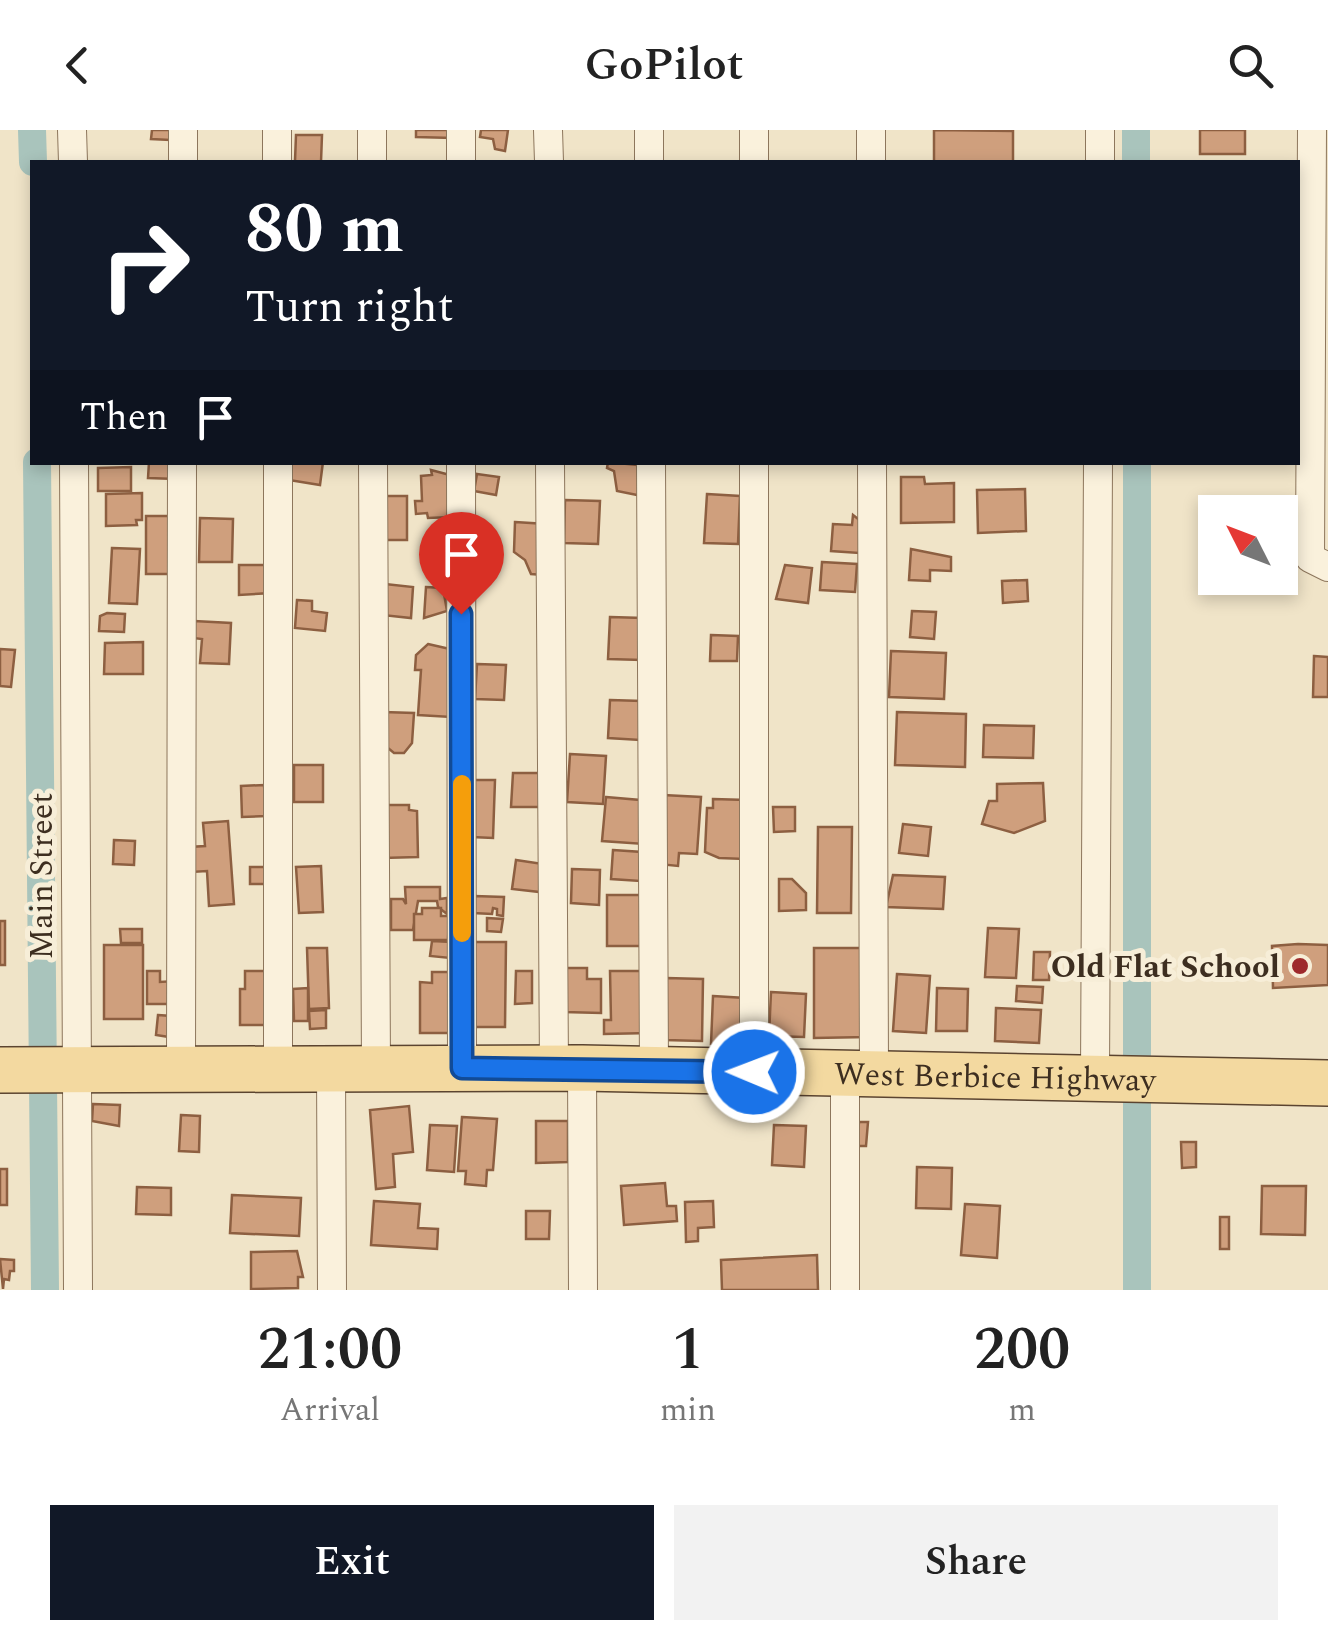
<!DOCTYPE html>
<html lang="en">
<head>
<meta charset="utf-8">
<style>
	:root { --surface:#fff; --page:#f2f2f2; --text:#222; --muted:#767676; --accent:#111827 }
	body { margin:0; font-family:Spectral,serif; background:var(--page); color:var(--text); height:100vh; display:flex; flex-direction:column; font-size:38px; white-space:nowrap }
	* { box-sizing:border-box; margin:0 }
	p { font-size:32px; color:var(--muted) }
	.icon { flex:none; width:55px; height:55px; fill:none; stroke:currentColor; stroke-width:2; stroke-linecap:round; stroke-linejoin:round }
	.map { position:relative; height:1160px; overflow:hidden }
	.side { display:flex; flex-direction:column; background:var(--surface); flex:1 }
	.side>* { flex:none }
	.guide { position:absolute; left:30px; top:30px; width:1270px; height:305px; border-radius:0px; box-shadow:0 5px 15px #0003; background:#111827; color:#fff; overflow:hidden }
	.needle { width:65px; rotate:312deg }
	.fabs { position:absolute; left:1198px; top:365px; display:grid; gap:20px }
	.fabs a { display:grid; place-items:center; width:100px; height:100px; border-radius:0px; background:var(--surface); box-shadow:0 5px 15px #0003; font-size:50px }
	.pin { position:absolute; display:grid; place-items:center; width:85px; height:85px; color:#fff; margin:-102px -42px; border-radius:50% 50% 50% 0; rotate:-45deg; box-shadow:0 0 10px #0007 }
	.pin .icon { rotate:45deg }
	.me { position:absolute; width:110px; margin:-55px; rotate:271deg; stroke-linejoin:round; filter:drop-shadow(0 0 8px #0008) }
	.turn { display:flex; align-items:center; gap:35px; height:210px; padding:0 50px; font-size:45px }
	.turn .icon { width:130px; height:130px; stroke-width:2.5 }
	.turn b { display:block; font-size:70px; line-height:85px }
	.then { display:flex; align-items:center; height:95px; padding:0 50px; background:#0003; gap:20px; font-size:38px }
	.eta { display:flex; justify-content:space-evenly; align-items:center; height:170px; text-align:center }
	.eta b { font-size:60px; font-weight:600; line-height:70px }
	.action { display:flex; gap:20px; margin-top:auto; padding:20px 50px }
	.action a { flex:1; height:115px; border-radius:0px; background:var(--accent); color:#fff; font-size:40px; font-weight:600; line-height:115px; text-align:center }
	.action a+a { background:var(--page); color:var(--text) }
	header { display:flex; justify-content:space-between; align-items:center; height:130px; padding:0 50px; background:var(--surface); font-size:45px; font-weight:600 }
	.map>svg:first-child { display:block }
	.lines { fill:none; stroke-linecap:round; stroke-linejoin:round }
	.canal { stroke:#a9c4bc; stroke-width:28 }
	.building { fill:#cf9f7d; stroke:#8d5f41; stroke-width:2.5 }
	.minor-casing { stroke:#8d765c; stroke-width:30 }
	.primary-casing { stroke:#5b4430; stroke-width:48 }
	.minor { stroke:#faf1dc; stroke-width:28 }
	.primary { stroke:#f3d9a0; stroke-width:45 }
	.route-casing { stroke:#114b97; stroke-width:25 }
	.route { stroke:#1a73e8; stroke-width:18 }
	.slow { stroke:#f59e0b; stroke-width:18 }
	.poi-dot { fill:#9e2a2b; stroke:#f7eed8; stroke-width:4 }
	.labels { text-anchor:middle; stroke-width:10; stroke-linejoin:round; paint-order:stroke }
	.street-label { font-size:32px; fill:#3d2e20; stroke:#f7eed8 }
	.poi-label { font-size:32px; font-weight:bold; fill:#3d2e20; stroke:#f7eed8; text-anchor:end }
</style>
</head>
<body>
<header><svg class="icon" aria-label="back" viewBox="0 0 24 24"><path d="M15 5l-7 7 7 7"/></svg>GoPilot<svg class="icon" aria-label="search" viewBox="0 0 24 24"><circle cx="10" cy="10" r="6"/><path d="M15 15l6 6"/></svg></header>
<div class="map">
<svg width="1328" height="1160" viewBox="0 0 1328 1160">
	<rect width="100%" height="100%" fill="#f0e4c8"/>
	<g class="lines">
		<!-- canal -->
		<g class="canal">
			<polyline points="32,0 33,32"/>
			<polyline points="1136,0 1136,32"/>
			<polyline points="37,332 45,1160"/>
			<polyline points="1137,332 1137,1160"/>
		</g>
	</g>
	<!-- building -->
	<g class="building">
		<polygon points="152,0 170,0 170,10 151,9"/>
		<polygon points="416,0 453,0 453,8 416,7"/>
		<polygon points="481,0 508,0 505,21 495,19 493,9 480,7"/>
		<polygon points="934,0 1013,1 1013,32 934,32"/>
		<rect x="1200" y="0" width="45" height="24"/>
		<polygon points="296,5 322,5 321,32 295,31"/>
		<polygon points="149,332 177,332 176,349 148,348"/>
		<polygon points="292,332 323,332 320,355 289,350"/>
		<polygon points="608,332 647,336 642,366 617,361 614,341 607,338"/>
		<polygon points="131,337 131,361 98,361 98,338"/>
		<polygon points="431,340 450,345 452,387 428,388 427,383 416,384 415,371 422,371 421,346 432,345"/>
		<polygon points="477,344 499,347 496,365 474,361"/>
		<polygon points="901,347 924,347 925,354 954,353 954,392 901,393"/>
		<polygon points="1025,359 1026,401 978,403 977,360"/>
		<polygon points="142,363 142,390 136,390 137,395 106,396 106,364"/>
		<polygon points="707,364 740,366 738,414 704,413"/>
		<polygon points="383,366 407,366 407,410 384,410"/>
		<polygon points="565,370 600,371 598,414 564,413"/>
		<polygon points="853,385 862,392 859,423 831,421 833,394 852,395"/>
		<polygon points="146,386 176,386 179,444 146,444"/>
		<polygon points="200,388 233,389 232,432 199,432"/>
		<polygon points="515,392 546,394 543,445 531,444 525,430 514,422"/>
		<polygon points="112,418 140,419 137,474 109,473"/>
		<polygon points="911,419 951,427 951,441 930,440 930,451 909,450"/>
		<polygon points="822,432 857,434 855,462 820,460"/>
		<polygon points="239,435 272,435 271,463 239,465"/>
		<polygon points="785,435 812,438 808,473 776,469"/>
		<polygon points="1027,450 1028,471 1003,473 1002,451"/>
		<polygon points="385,454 413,457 411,488 382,485"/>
		<polygon points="426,457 443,458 447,481 424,488"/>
		<polygon points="297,470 312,471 312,481 327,483 325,501 295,498"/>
		<polygon points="912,481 936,482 934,509 910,507"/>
		<polygon points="107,483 125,484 124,502 99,501 100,486"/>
		<polygon points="610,487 643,488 642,530 608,529"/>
		<polygon points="194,491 231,493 229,534 200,533 202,509 193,508"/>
		<polygon points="711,505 738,506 737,531 710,531"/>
		<polygon points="143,512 143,544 104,544 105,513"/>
		<polygon points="428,514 450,519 451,587 418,585 421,540 415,540 416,525"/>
		<polygon points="0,519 15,520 11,557 0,556"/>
		<polygon points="891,521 946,523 944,569 889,567"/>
		<polygon points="1314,526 1328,527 1328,567 1313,567"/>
		<polygon points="477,534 506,535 504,570 475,569"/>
		<polygon points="610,570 642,571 640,610 608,608"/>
		<polygon points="383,582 414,583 412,613 404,623 394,623 382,613"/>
		<polygon points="897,582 966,584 965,637 895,635"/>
		<polygon points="984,595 1034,596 1033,628 983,627"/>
		<polygon points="570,624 606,626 603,674 567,672"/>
		<rect x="294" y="635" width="29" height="37"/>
		<polygon points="513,643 544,643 543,677 511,677"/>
		<polygon points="474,650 495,650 493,708 472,707"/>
		<polygon points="1043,653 1045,691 1014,703 982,694 989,671 997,671 997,654"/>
		<polygon points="264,655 266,686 242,687 241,656"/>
		<polygon points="663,665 701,667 697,724 679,723 678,736 658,734"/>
		<polygon points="606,667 640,670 644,714 602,711"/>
		<polygon points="713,669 747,670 745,729 719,728 705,722 707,678 713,678"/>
		<polygon points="381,675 409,675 409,680 417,681 418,727 382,728"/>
		<polygon points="773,677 795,677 795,701 774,702"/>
		<polygon points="228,691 234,774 209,776 207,741 191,742 189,717 205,716 203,693"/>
		<polygon points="903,694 931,697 928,726 899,723"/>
		<polygon points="818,697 852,697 851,783 817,783"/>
		<polygon points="114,710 135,711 134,735 113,734"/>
		<polygon points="613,720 642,722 640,751 611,749"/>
		<polygon points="516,730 543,734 540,762 512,759"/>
		<polygon points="321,736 323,782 299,783 296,737"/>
		<rect x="250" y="737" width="15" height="17"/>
		<polygon points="572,739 600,740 599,775 571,773"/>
		<polygon points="893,745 945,747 943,779 886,777"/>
		<polygon points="779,749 792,749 806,763 806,780 779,781"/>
		<polygon points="405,757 440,757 440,769 447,768 447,784 438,777 437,771 418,771 413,800 391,800 391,769 403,769 406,774"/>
		<rect x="607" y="765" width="38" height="51"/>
		<polygon points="474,766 504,767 503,786 497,785 497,779 493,778 492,784 473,783"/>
		<polygon points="422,778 441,778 441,786 449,786 448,810 414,810 414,784 422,784"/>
		<polygon points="487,788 503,789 501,802 487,801"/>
		<rect x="0" y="791" width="5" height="44"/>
		<polygon points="988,798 1019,799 1016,848 985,847"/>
		<polygon points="120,799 142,799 142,813 121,813"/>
		<polygon points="432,811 452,812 450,828 430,826"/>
		<polygon points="469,812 506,812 505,897 468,897"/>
		<polygon points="1298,814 1328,815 1328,855 1273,858 1272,816"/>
		<rect x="104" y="815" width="39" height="74"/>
		<polygon points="307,818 327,818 329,878 309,879"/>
		<polygon points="814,818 867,818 868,907 814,908"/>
		<polygon points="1034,822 1050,822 1049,850 1033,850"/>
		<polygon points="565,838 587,838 587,849 601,849 601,883 564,882"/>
		<polygon points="147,841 160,841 160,852 175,851 175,874 147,874"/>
		<polygon points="245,841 268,841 268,895 240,895 240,859 245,859"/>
		<polygon points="516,841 532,841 532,873 515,874"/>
		<polygon points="610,841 648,841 650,903 604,904 604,890 611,890"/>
		<polygon points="432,842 453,842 453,903 420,903 420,852 432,853"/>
		<polygon points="897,844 930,846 926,903 893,901"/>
		<polygon points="666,848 703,849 702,911 665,910"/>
		<polygon points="1017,856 1043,857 1042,873 1016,871"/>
		<polygon points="308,858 308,891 294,891 293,859"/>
		<polygon points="937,858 968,859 967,901 936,901"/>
		<polygon points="771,862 806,864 804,907 769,906"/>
		<polygon points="713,866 745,868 742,915 711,914"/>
		<polygon points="996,878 1041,880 1039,913 995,911"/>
		<polygon points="326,880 326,898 310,899 309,881"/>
		<polygon points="158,885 171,886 169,907 156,905"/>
		<polygon points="93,974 120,975 119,996 92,991"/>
		<polygon points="409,976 413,1022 393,1024 395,1057 376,1059 370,980"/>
		<polygon points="181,985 200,986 199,1022 179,1021"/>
		<polygon points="462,987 497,989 493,1040 487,1040 486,1056 465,1054 466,1041 458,1041"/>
		<polygon points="536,991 568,991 568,1032 536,1033"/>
		<polygon points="859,992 868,992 866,1016 857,1016"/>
		<polygon points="430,995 457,996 454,1042 427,1040"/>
		<polygon points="774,995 806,996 804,1037 772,1035"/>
		<polygon points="1181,1012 1196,1012 1196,1037 1182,1038"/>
		<polygon points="917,1037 952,1038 951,1079 916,1078"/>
		<rect x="0" y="1039" width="7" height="36"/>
		<polygon points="665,1053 667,1076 676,1076 677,1091 624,1095 621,1056"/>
		<polygon points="1262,1056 1306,1056 1305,1105 1261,1104"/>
		<polygon points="137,1057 171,1058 171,1085 136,1084"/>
		<polygon points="232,1065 301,1068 299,1106 230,1103"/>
		<polygon points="374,1071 420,1074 418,1098 438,1099 437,1119 371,1115"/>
		<polygon points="713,1071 714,1097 698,1098 698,1111 686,1112 685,1072"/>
		<polygon points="965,1074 1000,1076 997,1128 961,1125"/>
		<polygon points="526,1081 550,1081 549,1109 526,1109"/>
		<rect x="1220" y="1087" width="9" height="32"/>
		<polygon points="297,1121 303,1147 298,1147 298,1158 251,1159 251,1122"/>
		<polygon points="817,1125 818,1160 722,1160 721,1130"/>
		<polygon points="0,1129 14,1130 14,1141 10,1141 9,1150 4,1149 3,1159"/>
	</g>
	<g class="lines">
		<defs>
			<g id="minor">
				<polyline points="72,0 73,32"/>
				<polyline points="277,0 277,32"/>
				<polyline points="372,0 372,32"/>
				<polyline points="461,0 461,32"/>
				<polyline points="548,0 549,32"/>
				<polyline points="649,0 649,32"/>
				<polyline points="754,0 754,32"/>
				<polyline points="871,0 871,32"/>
				<polyline points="1312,0 1310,428 1328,437"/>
				<polyline points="183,32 183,0"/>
				<polyline points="1100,32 1100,0"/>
				<polyline points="74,332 78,1160"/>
				<polyline points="278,332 278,938"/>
				<polyline points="373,332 376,938"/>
				<polyline points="461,332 462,938"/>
				<polyline points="550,332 554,939"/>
				<polyline points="651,332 654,940"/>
				<polyline points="754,332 754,942"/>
				<polyline points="872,332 874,944"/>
				<polyline points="331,938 332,1160"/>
				<polyline points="582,938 583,1160"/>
				<polyline points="181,939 182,332"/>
				<polyline points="1095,946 1098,332"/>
				<polyline points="845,1160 845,943"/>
			</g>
			<g id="primary">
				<path id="s1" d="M0 940 582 938 1328 953"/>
			</g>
		</defs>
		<!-- minor casing -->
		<use href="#minor" class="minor-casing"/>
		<!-- primary casing -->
		<use href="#primary" class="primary-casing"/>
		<!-- minor -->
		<use href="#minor" class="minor"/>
		<!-- primary -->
		<use href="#primary" class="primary"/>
	</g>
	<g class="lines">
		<defs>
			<polyline id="route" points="461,484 462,938 754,942"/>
		</defs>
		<!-- route casing -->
		<use href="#route" class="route-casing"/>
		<!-- route -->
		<use href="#route" class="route"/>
		<!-- slow -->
		<polyline class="slow" points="462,654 462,803"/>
	</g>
	<!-- markers -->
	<circle class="poi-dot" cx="1300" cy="836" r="10"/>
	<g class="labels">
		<!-- street labels -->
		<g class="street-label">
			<text transform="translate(41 746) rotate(-90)" y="11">Main Street</text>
			<text dy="11" stroke="none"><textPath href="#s1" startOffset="995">West Berbice Highway</textPath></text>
		</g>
		<!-- poi labels -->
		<g class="poi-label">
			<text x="1280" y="847">Old Flat School</text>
		</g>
	</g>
</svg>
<div class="fabs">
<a><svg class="needle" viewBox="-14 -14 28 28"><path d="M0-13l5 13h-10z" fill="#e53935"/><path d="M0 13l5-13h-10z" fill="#767676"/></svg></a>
</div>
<div class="pin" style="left:461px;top:484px;background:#d93025"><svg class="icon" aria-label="arrive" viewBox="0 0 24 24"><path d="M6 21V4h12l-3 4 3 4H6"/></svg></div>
<svg class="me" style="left:754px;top:942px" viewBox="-20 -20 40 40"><circle r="17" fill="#1a73e8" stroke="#fff" stroke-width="3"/><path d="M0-11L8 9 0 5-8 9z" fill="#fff"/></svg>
<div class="guide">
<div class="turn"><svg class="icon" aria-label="right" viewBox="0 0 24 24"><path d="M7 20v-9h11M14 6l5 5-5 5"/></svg><div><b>80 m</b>Turn right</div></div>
<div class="then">Then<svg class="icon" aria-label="arrive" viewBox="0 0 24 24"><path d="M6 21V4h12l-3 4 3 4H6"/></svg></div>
</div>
</div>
<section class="side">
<div class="eta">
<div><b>21:00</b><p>Arrival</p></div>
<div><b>1</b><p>min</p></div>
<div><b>200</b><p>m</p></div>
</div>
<div class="action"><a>Exit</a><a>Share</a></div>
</section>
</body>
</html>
